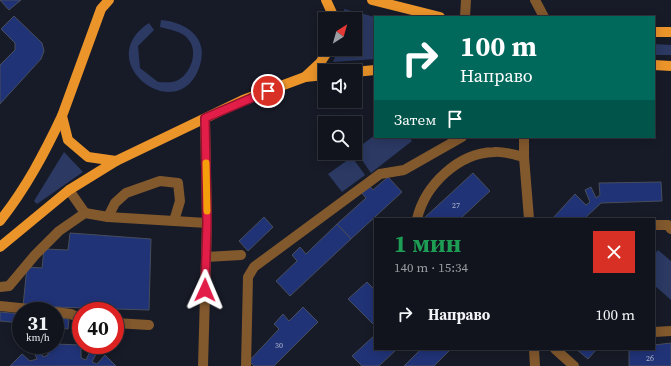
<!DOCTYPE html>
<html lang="ru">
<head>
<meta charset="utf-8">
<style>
	:root { --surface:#11141d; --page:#1e212a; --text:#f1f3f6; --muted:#9c9ea4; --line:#30333b }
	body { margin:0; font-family:"Source Serif 4",serif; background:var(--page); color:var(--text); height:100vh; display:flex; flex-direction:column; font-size:15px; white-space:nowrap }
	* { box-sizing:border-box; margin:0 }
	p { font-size:13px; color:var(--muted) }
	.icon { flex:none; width:22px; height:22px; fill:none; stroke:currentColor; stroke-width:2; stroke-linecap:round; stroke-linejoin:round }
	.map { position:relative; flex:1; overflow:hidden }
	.drawer { position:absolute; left:374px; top:218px; width:281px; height:132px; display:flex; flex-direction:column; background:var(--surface); border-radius:0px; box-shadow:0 2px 10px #0003,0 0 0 1px var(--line) }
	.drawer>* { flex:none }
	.top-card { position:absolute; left:374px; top:16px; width:281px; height:122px; border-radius:0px; box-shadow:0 2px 10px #0003,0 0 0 1px var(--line); background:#00695c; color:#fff; overflow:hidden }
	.needle { width:26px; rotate:37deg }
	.controls { position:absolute; left:318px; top:12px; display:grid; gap:8px }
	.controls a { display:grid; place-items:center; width:44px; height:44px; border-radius:0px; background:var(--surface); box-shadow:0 2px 10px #0003,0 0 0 1px var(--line); font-size:20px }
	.speed { position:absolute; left:12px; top:302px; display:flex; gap:8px; font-size:20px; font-weight:700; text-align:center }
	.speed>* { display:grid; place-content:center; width:52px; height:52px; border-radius:50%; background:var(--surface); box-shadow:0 2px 10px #0003,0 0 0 1px var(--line); line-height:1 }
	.speed small { font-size:10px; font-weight:400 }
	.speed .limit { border:6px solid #d22; background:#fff; color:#111 }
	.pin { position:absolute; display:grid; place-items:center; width:34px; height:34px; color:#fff; margin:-17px; border:2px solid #fff; border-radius:50%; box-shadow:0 1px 4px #0007 }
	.me { position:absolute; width:44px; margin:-22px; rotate:1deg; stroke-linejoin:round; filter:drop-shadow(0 0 3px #0008) }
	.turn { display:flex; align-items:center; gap:14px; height:84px; padding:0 20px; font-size:18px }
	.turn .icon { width:52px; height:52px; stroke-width:2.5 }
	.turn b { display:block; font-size:28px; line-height:34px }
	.then { display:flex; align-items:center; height:38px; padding:0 20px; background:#0003; gap:8px; font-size:15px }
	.round { display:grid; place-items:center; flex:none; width:42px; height:42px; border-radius:0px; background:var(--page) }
	.overview { display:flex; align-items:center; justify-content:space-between; height:68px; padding:0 20px }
	h1 { font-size:24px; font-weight:700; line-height:30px; color:#1e9e55 }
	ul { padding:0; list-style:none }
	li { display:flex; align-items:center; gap:12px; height:56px; padding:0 20px }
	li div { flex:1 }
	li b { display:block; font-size:15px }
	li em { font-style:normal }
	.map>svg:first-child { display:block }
	.green { fill:#2b3963 }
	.building { fill:#213377; stroke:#474d5b }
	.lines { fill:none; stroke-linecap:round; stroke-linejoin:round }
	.minor { stroke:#82582d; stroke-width:10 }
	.major { stroke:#eb942a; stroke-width:10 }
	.route-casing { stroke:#92132f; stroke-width:10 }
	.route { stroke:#e11d48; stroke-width:7 }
	.slow { stroke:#f59e0b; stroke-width:7 }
	.labels { text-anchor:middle; stroke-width:4; stroke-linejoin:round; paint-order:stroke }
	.number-label { font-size:8px; fill:#acb3cb }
</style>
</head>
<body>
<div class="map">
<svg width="671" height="366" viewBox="0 0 671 366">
	<rect width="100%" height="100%" fill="#171b27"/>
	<!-- green -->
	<g class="green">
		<polygon points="344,9 375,17 375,59 333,62 338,49 355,49 355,19 343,19"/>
		<path d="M161 20C185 22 209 37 200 65 180 130 89 62 149 23L154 30 138 46 140 68 158 82C163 82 172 83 176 81 191 75 199 51 188 39 182 31 170 30 160 27Z"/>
		<polygon points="654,44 671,45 671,55 654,55"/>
		<polygon points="375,135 375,137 409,137 412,141 371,173 355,150"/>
		<polygon points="64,152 83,172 37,204 34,201"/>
		<polygon points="352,157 365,175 342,192 328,174"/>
		<polygon points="658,250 671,261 671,300 654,285 654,255"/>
	</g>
	<!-- building -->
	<g class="building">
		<polygon points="0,0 21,0 9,10"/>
		<polygon points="14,16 42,43 44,51 41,59 0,104 0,65 15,50 15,43 1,29"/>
		<polygon points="473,173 490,191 460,219 423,219"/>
		<polygon points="388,177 402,192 351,239 337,224 366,198 360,191 368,184 373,190"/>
		<polygon points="661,182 662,201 601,203 584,219 553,218 575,194 586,205 590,202 585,190 591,187 596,198 600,195 599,183"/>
		<polygon points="264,217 273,227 248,251 239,241"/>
		<polygon points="337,224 351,239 290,296 276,281 297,261 292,255 300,247 306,254"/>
		<polygon points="70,233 151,239 149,310 23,306 27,267 42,268 44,249 68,250"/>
		<polygon points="367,282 375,290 375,326 348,299"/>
		<polygon points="303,307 318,322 274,366 254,366 249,361 279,329 274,324 283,314 289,321"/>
		<polygon points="0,312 21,314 21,323 0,321"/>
		<polygon points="55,318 69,319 68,329 55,327"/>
		<polygon points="375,335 375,349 397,349 379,366 362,366 352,356"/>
		<polygon points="671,343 671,366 629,366 629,349 654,349 654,345"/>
		<polygon points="55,344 81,345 81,358 86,360 92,347 98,350 92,362 97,364 105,355 116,366 10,366 22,354 30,361 37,359 33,349 39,347 43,357 48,355 48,345"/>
		<polygon points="421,349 447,349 449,351 434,366 404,366"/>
		<polygon points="576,349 597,349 588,359"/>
	</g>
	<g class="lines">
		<!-- minor -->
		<g class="minor">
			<polyline points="535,0 544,17"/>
			<polyline points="465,17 466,0"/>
			<polyline points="524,157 529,219"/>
			<polyline points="69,190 85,213 108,217 207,223"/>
			<polyline points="108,217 115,203 126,193 160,181 178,183 180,201 174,221"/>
			<path d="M417 219C425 185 458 153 494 152 503 151 515 155 524 157V137"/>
			<polyline points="654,225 668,225 671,229"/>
			<polyline points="206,257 241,255"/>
			<polyline points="0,287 9,286 35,255 59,231 85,213"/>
			<polyline points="0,306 49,311"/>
			<polyline points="55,312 71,314 81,319"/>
			<polyline points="115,323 149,325"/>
			<polyline points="654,332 671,331"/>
			<polyline points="534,349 535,366"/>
			<polyline points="555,349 574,366"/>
			<polyline points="203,366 207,223 205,119"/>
			<polyline points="246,366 248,277 254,267 380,174 404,170 462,137"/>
		</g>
		<!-- major -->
		<g class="major">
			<polyline points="109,0 101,9 62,116 68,140 88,157 116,161"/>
			<polyline points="326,0 332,13 332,19"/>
			<polyline points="372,0 440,17"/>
			<polyline points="654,32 671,32"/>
			<polyline points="654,65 671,66"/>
			<polyline points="355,72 375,70"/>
			<polyline points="305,77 325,75"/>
			<path d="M0 221C26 188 44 154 62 116"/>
			<polyline points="0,247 69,190 116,161 243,100 305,77 320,63 329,49"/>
		</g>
	</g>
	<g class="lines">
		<defs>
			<polyline id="route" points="205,290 207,223 205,118 268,91"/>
		</defs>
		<!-- route casing -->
		<use href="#route" class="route-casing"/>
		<!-- route -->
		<use href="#route" class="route"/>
		<!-- slow -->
		<polyline class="slow" points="206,163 207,211"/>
	</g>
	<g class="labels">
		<!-- number labels -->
		<g class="number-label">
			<text x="456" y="208">27</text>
			<text x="279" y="348">30</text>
			<text x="650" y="361">26</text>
		</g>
	</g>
</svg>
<div class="controls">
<a><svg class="needle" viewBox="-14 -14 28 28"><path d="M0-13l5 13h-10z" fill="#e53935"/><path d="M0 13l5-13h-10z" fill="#9c9ea4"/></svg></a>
<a><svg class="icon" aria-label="sound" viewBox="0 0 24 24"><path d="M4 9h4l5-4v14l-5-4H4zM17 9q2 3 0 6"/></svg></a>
<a><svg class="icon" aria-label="search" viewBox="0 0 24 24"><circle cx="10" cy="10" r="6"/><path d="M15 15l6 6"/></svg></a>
</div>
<div class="speed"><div>31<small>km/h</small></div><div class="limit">40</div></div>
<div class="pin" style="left:268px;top:91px;background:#d93025"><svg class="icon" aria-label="arrive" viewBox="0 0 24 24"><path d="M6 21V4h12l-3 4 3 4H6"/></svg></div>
<svg class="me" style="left:205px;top:290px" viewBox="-20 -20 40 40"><path d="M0-17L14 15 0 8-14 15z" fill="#e11d48" stroke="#fff" stroke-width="4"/></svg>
<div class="top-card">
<div class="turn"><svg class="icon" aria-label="right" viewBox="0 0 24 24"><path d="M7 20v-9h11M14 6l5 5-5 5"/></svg><div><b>100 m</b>Направо</div></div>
<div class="then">Затем<svg class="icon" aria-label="arrive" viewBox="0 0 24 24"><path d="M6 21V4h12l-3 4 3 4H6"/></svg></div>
</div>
<section class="drawer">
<div class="overview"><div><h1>1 мин</h1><p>140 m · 15:34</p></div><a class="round" style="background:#d93025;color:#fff"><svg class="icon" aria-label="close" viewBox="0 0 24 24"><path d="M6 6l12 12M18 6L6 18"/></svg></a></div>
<ul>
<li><svg class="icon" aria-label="right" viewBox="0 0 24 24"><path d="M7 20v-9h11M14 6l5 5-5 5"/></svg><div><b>Направо</b></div><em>100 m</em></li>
</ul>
</section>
</div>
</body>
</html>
